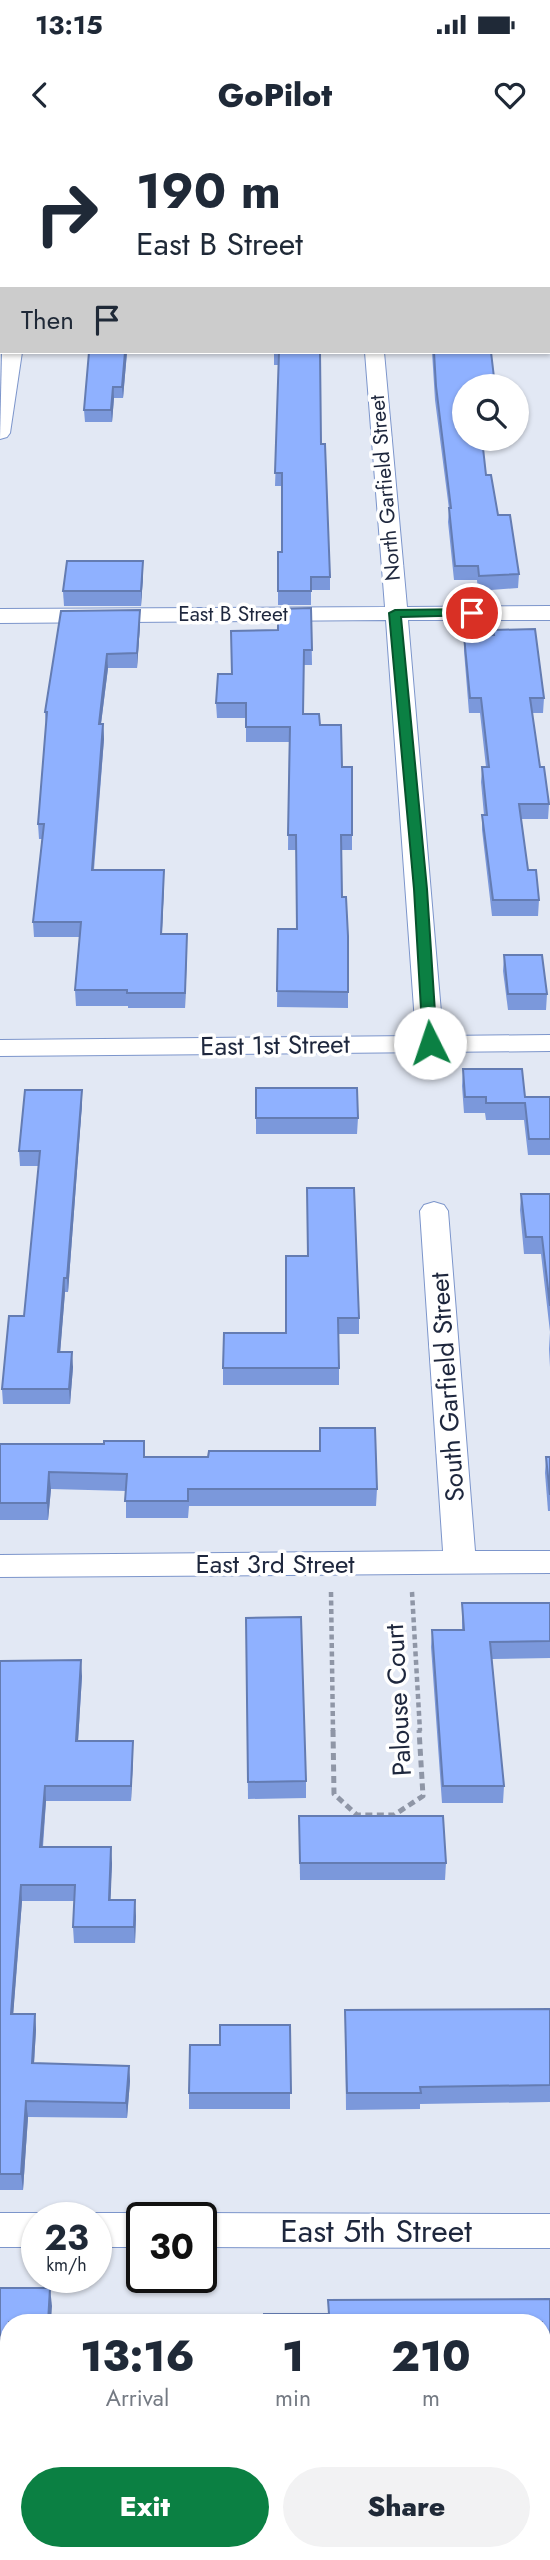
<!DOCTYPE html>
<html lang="en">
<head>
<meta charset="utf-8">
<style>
	:root { --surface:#fff; --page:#f2f2f3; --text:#1f2937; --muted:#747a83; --accent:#0b8043 }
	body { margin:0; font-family:Jost,sans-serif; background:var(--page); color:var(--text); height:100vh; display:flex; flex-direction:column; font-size:26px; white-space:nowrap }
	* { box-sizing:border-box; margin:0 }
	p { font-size:23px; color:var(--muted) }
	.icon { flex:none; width:38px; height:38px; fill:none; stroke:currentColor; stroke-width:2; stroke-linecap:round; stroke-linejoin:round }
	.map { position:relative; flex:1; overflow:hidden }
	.side { position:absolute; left:0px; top:2174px; width:551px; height:247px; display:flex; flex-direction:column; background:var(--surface); border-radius:28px 28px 0 0; box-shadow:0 2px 5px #0004 }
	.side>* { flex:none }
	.top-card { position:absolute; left:0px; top:0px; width:551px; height:214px; box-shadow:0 2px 5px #0004; background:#fff; color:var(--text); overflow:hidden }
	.buttons { position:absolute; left:452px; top:234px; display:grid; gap:14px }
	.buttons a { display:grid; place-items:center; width:77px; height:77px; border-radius:50%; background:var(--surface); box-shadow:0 2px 5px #0004; font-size:35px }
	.speed { position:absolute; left:21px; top:2062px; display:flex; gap:14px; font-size:35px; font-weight:700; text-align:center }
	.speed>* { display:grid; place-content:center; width:91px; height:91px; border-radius:50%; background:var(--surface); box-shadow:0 2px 5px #0004; line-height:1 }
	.speed small { font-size:18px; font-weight:400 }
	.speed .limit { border:4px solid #111; border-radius:10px; background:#fff; color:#111 }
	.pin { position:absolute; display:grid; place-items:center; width:60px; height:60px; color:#fff; margin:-30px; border:4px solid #fff; border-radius:50%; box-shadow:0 2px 7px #0007 }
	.me { position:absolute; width:77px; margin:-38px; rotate:356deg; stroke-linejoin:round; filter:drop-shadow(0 0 5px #0008) }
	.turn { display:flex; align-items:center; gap:24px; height:147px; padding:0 21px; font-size:32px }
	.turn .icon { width:91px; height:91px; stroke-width:2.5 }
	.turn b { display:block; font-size:49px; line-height:60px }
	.then { display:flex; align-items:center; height:66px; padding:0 21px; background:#0003; gap:14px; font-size:26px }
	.eta { display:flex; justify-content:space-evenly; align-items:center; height:119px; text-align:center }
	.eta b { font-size:42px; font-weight:800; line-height:49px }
	.action { display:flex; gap:14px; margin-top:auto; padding:14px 21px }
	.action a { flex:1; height:80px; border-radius:42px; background:var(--accent); color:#fff; font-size:28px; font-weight:800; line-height:80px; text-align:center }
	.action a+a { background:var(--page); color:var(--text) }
	.status { display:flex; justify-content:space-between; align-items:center; height:49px; padding:0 35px; background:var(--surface); direction:ltr }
	.status svg { height:19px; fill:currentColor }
	header { display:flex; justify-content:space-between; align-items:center; height:91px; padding:0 21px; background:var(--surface); font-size:32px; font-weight:800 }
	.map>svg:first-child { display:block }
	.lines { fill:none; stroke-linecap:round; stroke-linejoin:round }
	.street-casing { stroke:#7c95cb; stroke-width:2 }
	.secondary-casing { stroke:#7c95cb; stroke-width:3 }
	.path-far1 { stroke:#8f96a6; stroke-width:4.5; stroke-dasharray:5 3.5; stroke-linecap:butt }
	.path { stroke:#8f96a6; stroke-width:5; stroke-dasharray:7 4.5; stroke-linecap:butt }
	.street { fill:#fff; fill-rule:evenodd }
	.secondary { fill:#fff; fill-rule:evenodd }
	.wall { fill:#7b98db }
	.shaded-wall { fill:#647cb2 }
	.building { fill:#8fb1ff; stroke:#647cb2; stroke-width:2 }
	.route { fill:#0b8043; stroke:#07532c; stroke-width:2 }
	.labels { text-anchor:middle; stroke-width:7; stroke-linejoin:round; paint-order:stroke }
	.far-street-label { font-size:21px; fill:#1e273d; stroke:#fff }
	.street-label { font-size:26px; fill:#1e273d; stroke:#fff }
	.near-street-label { font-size:32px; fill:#1e273d; stroke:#fff }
</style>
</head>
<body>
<div class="status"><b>13:15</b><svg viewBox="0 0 49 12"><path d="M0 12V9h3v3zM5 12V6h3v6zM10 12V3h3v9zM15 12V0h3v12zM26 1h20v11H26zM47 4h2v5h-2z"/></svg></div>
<header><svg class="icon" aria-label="back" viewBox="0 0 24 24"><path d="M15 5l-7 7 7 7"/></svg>GoPilot<svg class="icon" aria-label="heart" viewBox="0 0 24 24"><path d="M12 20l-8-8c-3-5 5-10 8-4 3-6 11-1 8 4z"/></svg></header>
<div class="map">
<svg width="550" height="2420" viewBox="0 0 550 2420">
	<rect width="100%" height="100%" fill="#e2e8f4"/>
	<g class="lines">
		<defs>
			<g id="street">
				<rect x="32" y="0" width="16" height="2"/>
				<rect x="353" y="0" width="16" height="2"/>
				<polygon points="2,212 22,212 10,293 7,297 0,299"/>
				<polygon points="365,212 384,212 407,467 550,466 550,480 408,480 443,896 550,895 550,911 0,916 0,900 416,896 386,480 0,483 0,469 385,467"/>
				<polygon points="434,1062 444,1065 448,1071 475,1411 550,1411 550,1433 0,1437 0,1415 443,1411 420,1071 424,1065"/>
				<polygon points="0,2073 37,2073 49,2077 37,2077 37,2107 0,2107"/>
				<polygon points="96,2073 142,2073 154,2077 142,2077 142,2107 96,2107 96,2077 84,2077"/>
				<polygon points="201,2073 550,2074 550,2108 201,2107 201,2077 189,2077"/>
			</g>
			<rect id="secondary" x="0" y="131" width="2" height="14"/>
		</defs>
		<!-- street casing -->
		<use href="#street" class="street-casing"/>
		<!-- secondary casing -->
		<use href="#secondary" class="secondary-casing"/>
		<!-- path-far1 -->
		<g class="path-far1">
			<polyline points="331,1452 333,1591"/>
			<polyline points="412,1452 420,1591"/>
		</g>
		<!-- path -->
		<polyline class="path" points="333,1590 334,1654 357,1675 394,1675 423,1656 419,1590"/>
		<!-- street -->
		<use href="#street" class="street"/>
		<!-- secondary -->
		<use href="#secondary" class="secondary"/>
	</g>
	<!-- wall -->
	<g class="wall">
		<polygon points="89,212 127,212 123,258 114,258 112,282 85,282 84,270"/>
		<polygon points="274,212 320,212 321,304 330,437 330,450 311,450 311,465 278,465 278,412 282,412 282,346 275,346 279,225 274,225"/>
		<polygon points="432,212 491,212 464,247 486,335 498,375 519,434 518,448 478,451 477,440 454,440 448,382 449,369 435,260"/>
		<polygon points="143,436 141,466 64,466 63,451"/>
		<polygon points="311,468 312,525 304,525 303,574 320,585 342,627 352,695 352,710 341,710 342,757 348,796 348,868 277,867 278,789 297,789 296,710 288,710 289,602 246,602 246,578 217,578 216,563 232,534 278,490"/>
		<polygon points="140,470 140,485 137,528 108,528 101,584 103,584 104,599 94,730 164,745 162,794 187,794 185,868 128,868 128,866 76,866 75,850 80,797 34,797 33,782 42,699 39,699 38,684 46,586 45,572"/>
		<polygon points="493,490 544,558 543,573 532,573 540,627 549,664 548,679 521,679 528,730 539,760 538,776 492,776 482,690 482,675 484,675 481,642 482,627 486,627 480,573 469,573 464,511 464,496 492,495"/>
		<polygon points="504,815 547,854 546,870 508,870 503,831"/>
		<polygon points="463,929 525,957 550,957 550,1015 528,1015 524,980 486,980 485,973 464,973 462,946"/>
		<polygon points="256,948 358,978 357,994 256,994"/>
		<polygon points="82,950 82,964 68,1152 65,1152 60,1212 73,1227 70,1264 3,1264 2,1249 24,1176 39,1026 20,1026 19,1011"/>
		<polygon points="521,1054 550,1054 550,1227 549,1209 550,1192 541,1114 524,1114 520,1070"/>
		<polygon points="286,1116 359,1178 359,1194 339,1194 339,1245 223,1245 223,1228 286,1193"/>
		<polygon points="0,1304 145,1317 377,1349 376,1366 189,1366 188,1378 126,1378 126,1351 51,1349 48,1380 0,1380"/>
		<polygon points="546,1317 550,1317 550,1371 548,1371 545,1333"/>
		<polygon points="462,1463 550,1463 550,1518 492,1519 504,1646 503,1663 442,1663 431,1507 432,1490 462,1490"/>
		<polygon points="246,1478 306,1641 306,1658 248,1659"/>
		<polygon points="0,1521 82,1536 78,1601 133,1617 131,1661 46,1661 43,1707 112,1723 110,1760 136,1776 135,1803 74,1803 73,1787 74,1761 22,1761 13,1874 35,1874 36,1890 34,1923 129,1926 130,1941 127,1978 28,1977 23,2050 0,2050"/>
		<polygon points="299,1676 446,1723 445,1740 300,1740"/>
		<polygon points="550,1869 550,1962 420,1964 420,1969 346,1970 345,1870"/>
		<polygon points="290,1885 290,1969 189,1969 189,1953 220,1905"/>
		<polygon points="550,2159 550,2237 542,2237 542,2182 328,2174"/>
	</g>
	<!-- shaded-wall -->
	<g class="shaded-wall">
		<polygon points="125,212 127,212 123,258 122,247"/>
		<polygon points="113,247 114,258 112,282 111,270"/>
		<polygon points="143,421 143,436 141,466 141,451"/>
		<polygon points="140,470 140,485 137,528 137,513"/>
		<polygon points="107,514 108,528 99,599 99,584"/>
		<polygon points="103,584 104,599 92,745 92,730"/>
		<polygon points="164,730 164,745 161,810 161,794"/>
		<polygon points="187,794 187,810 185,868 185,853"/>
		<polygon points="82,950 82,964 68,1152 67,1138"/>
		<polygon points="64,1138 65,1152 59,1227 58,1212"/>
		<polygon points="72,1212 73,1227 70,1264 69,1249"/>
		<polygon points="49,1332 51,1349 48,1380 47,1363"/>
		<polygon points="81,1520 82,1536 77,1617 76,1601"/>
		<polygon points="133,1601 133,1617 131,1661 131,1646"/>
		<polygon points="45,1646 46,1661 41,1723 40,1707"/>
		<polygon points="111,1707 112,1723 110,1776 109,1760"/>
		<polygon points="21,1745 22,1761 12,1890 11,1874"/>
		<polygon points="135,1760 136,1776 135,1803 134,1787"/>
		<polygon points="35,1874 36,1890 33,1939 32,1923"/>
		<polygon points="129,1926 130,1941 127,1978 126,1963"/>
		<polygon points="26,1961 28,1977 23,2050 21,2034"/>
		<polygon points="50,2148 52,2166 51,2182 48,2182"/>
		<polygon points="9,2361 8,2420 4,2420"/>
	</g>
	<!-- building -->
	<g class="building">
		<rect x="95" y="0" width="36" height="2"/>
		<polygon points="218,0 313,0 314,2 218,2"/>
		<polygon points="420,0 550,0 550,96 550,2 420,2"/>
		<polygon points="89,212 125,212 122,247 113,247 111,270 84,270"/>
		<polygon points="274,212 320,212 321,304 325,304 330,437 311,437 311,451 278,451 278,412 282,412 282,333 275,333 279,212"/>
		<polygon points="434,212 491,212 495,246 464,247 464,299 482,299 486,335 491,335 498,375 510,375 519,434 479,436 478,426 455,426 449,368 451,368 436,246"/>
		<polygon points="67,421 143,421 141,451 63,451"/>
		<polygon points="311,468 312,510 304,510 303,574 319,574 320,585 341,585 342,627 352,627 352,695 341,695 342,757 346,757 348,796 348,852 277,851 278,789 297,789 296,695 288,695 290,587 246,587 246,563 216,563 218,534 232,534 231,491 278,490 278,469"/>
		<polygon points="140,470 137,513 107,514 99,584 103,584 92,730 164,730 161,794 187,794 185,853 127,853 127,850 75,850 81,782 33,782 44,684 38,684 47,572 45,572 61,471"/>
		<polygon points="535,489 544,558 530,558 540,627 544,627 549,664 519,664 528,730 536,730 539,760 493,760 482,675 487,675 482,627 489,627 481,558 470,558 464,496 494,495 493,490"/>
		<polygon points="504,815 542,815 547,854 508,854"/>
		<polygon points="463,929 522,929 525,957 550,957 550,999 529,999 525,963 486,963 486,957 465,957"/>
		<polygon points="256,948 357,948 358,978 256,978"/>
		<polygon points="25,950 82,950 67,1138 64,1138 58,1212 72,1212 69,1249 2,1249 9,1176 24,1176 40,1011 19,1011"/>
		<polygon points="307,1048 354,1048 359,1178 338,1178 339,1228 223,1228 224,1193 286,1193 286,1116 308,1116"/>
		<polygon points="521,1054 550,1054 550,1166 542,1097 526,1097"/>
		<polygon points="320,1288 375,1288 377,1349 188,1349 188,1361 125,1361 127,1334 49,1332 47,1363 0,1363 0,1304 104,1304 104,1301 144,1301 144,1317 208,1317 209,1311 320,1311"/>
		<polygon points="546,1317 550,1317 550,1355"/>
		<polygon points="462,1463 550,1463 550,1501 490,1502 504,1646 443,1646 432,1490 464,1490"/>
		<polygon points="301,1477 306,1641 248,1642 246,1478"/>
		<polygon points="81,1520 76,1601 133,1601 131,1646 45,1646 40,1707 111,1707 109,1760 135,1760 134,1787 73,1787 75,1745 21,1745 11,1874 35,1874 32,1923 129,1926 126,1963 26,1961 21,2034 0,2034 0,1521"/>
		<polygon points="299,1676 443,1676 446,1723 300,1723"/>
		<polygon points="550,1869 550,1945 420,1947 421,1953 347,1953 345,1870"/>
		<polygon points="220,1885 290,1885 291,1953 189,1953 190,1905 220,1905"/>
		<polygon points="0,2148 50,2148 48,2182 9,2182 9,2361 4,2420 0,2420"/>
		<polygon points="550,2159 550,2220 542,2220 542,2182 264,2182 264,2174 329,2174 328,2160"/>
	</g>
	<!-- route -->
	<polygon class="route" points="472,469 478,473 476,475 401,477 427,749 437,903 430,907 423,903 414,749 389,473 395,470"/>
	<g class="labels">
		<!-- far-street labels -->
		<g class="far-street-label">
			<text transform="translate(385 348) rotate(-95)" y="7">North Garfield Street</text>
			<text x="233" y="481">East B Street</text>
		</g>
		<!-- street labels -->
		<g class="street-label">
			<text transform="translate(275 905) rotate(-1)" y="9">East 1st Street</text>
			<text transform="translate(447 1247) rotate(-94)" y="9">South Garfield Street</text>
			<text x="275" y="1433">East 3rd Street</text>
			<text transform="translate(398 1560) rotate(-93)" y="9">Palouse Court</text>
		</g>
		<!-- near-street labels -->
		<g class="near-street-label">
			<text x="376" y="2102">East 5th Street</text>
		</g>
	</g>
</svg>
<div class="buttons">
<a><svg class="icon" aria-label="search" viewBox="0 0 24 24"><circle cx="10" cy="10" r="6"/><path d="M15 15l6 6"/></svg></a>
</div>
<div class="speed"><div>23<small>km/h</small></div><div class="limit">30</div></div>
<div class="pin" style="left:472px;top:473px;background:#d93025"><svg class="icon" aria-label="arrive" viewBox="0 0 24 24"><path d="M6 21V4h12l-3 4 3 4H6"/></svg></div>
<svg class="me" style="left:430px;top:903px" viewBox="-20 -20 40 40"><circle r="19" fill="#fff"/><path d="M0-13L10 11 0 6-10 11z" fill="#0b8043"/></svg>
<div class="top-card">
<div class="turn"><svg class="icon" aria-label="right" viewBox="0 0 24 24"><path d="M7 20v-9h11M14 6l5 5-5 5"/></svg><div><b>190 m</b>East B Street</div></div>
<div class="then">Then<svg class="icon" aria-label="arrive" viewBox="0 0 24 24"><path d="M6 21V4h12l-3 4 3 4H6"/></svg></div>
</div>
<section class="side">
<div class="eta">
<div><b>13:16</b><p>Arrival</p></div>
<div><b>1</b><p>min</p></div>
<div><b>210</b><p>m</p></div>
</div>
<div class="action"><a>Exit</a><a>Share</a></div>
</section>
</div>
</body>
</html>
